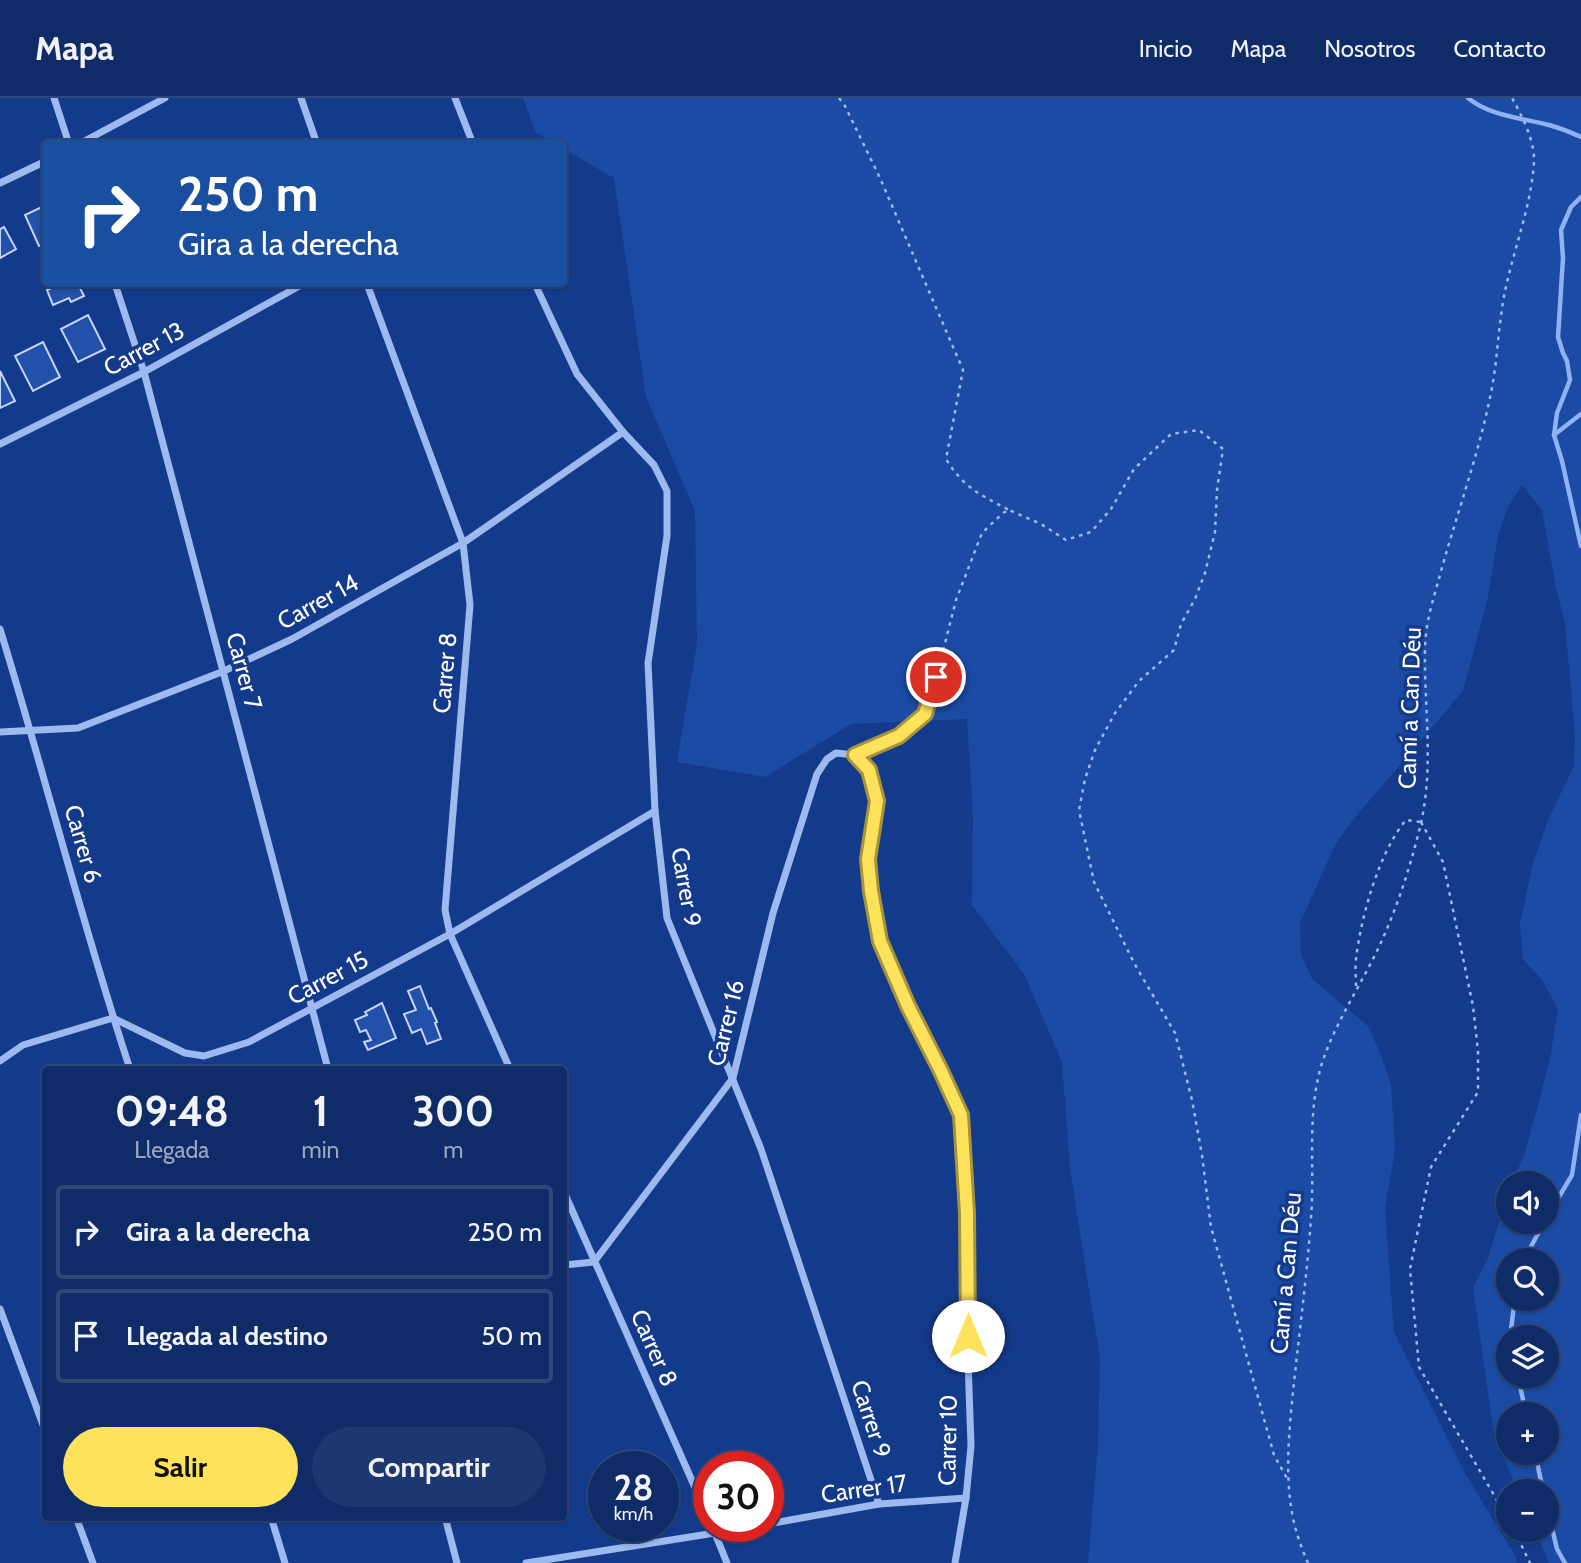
<!DOCTYPE html>
<html lang="es">
<head>
<meta charset="utf-8">
<style>
	:root { --surface:#0f2c68; --page:#1d3871; --text:#f1f3f6; --muted:#9ba7c0; --line:#2f487c; --accent:#ffe25c }
	body { margin:0; font-family:Cabin,sans-serif; background:var(--page); color:var(--text); height:100vh; display:flex; flex-direction:column; font-size:26px; white-space:nowrap }
	* { box-sizing:border-box; margin:0 }
	p { font-size:23px; color:var(--muted) }
	.icon { flex:none; width:38px; height:38px; fill:none; stroke:currentColor; stroke-width:2; stroke-linecap:round; stroke-linejoin:round }
	.map { position:relative; flex:1; overflow:hidden }
	.drawer { position:absolute; left:42px; top:968px; width:525px; height:455px; display:flex; flex-direction:column; background:var(--surface); border-radius:7px; box-shadow:0 2px 5px #0004,0 0 0 2px var(--line) }
	.drawer>* { flex:none }
	.hud { position:absolute; left:42px; top:42px; width:525px; height:147px; border-radius:7px; box-shadow:0 2px 5px #0004,0 0 0 2px var(--line); background:#1a4fa0; color:#fff; overflow:hidden }
	.controls { position:absolute; left:1496px; top:1073px; display:grid; gap:14px }
	.controls a { display:grid; place-items:center; width:63px; height:63px; border-radius:50%; background:var(--surface); box-shadow:0 2px 5px #0004,0 0 0 2px var(--line); font-size:35px }
	.speed { position:absolute; left:588px; top:1353px; display:flex; gap:14px; font-size:35px; font-weight:700; text-align:center }
	.speed>* { display:grid; place-content:center; width:91px; height:91px; border-radius:50%; background:var(--surface); box-shadow:0 2px 5px #0004,0 0 0 2px var(--line); line-height:1 }
	.speed small { font-size:18px; font-weight:400 }
	.speed .limit { border:10px solid #d22; background:#fff; color:#111 }
	.pin { position:absolute; display:grid; place-items:center; width:60px; height:60px; color:#fff; margin:-30px; border:4px solid #fff; border-radius:50%; box-shadow:0 2px 7px #0007 }
	.me { position:absolute; width:77px; margin:-38px; rotate:0deg; stroke-linejoin:round; filter:drop-shadow(0 0 5px #0008) }
	.turn { display:flex; align-items:center; gap:24px; height:147px; padding:0 21px; font-size:32px }
	.turn .icon { width:91px; height:91px; stroke-width:2.5 }
	.turn b { display:block; font-size:49px; line-height:60px }
	.eta { display:flex; justify-content:space-evenly; align-items:center; height:119px; text-align:center }
	.eta b { font-size:42px; font-weight:800; line-height:49px }
	.primary-button { display:flex; gap:14px; margin-top:auto; padding:14px 21px }
	.primary-button a { flex:1; height:80px; border-radius:42px; background:var(--accent); color:#111; font-size:28px; font-weight:800; line-height:80px; text-align:center }
	.primary-button a+a { background:var(--page); color:var(--text) }
	ul { padding:0; list-style:none }
	li { display:flex; align-items:center; gap:21px; height:94px; margin:0 14px 10px; padding:0 7px; border:4px solid var(--line); border-radius:7px }
	li div { flex:1 }
	li b { display:block; font-size:26px }
	li em { font-style:normal }
	header { display:flex; align-items:center; gap:42px; box-sizing:border-box; height:98px; padding:0 35px; background:var(--surface); border-bottom:2px solid var(--line) }
	header strong { font-size:33px }
	nav { display:flex; gap:38px; margin-inline-start:auto; font-size:24px }
	.map>svg:first-child { display:block }
	.green { fill:#1c4ba5; fill-rule:evenodd }
	.lines { fill:none; stroke-linecap:round; stroke-linejoin:round }
	.stream { stroke:#8fb2f3; stroke-width:4.5 }
	.building { fill:#2250aa; stroke:#c3d6fb; stroke-width:2 }
	.path { stroke:#9db9f0; stroke-width:2.5; stroke-dasharray:3.5 5; stroke-linecap:butt }
	.minor { stroke:#9db9f0; stroke-width:7 }
	.route-casing { stroke:#a6933c; stroke-width:18 }
	.route { stroke:#ffe25c; stroke-width:12 }
	.labels { text-anchor:middle; stroke-width:7; stroke-linejoin:round; paint-order:stroke }
	.street-label { font-size:24px; fill:#fff; stroke:#143b8b }
</style>
</head>
<body>
<header>
<strong>Mapa</strong>
<nav><a>Inicio</a><a>Mapa</a><a>Nosotros</a><a>Contacto</a></nav>
</header>
<div class="map">
<svg width="1581" height="1465" viewBox="0 0 1581 1465">
	<rect width="100%" height="100%" fill="#143b8b"/>
	<!-- green -->
	<path class="green" d="M523 0H1581V1465H1549L1535 1432H1547V1393H1518L1494 1336 1473 1190 1488 1160 1508 1095V1124H1547V1085H1512L1525 1055 1541 996 1551 955 1558 911 1542 882 1523 861 1520 825 1533 765 1548 722 1574 668 1575 637 1565 525 1556 490 1542 412 1522 387 1508 409 1498 437 1488 499 1463 593 1352 723 1335 747 1300 825 1301 856 1312 881 1369 929 1382 960 1391 987 1395 1052 1385 1110 1394 1234 1466 1377 1516 1459 1517 1465H1088L1098 1345 1100 1261 1070 1071 1062 964 1024 876 972 807 973 717 967 621 851 626 765 679 677 664 697 546 695 413 646 299 614 80 564 51V46L554 45 536 35ZM1508 1162H1547V1200H1508ZM1508 1239H1547V1278H1508ZM1508 1316H1547V1354H1508Z"/>
	<g class="lines">
		<!-- stream -->
		<g class="stream">
			<path d="M1468 0C1490 18 1522 20 1549 27 1560 30 1570 34 1581 39"/>
			<polyline points="1581,99 1571,109 1561,132 1563,160 1558,239 1563,255 1567,263 1570,282 1557,315 1554,337 1562,363 1581,448"/>
			<polyline points="1554,337 1581,316"/>
			<polyline points="1547,1119 1572,1077 1581,1017"/>
			<polyline points="1524,1162 1544,1124"/>
			<polyline points="1510,1239 1515,1200"/>
			<polyline points="1518,1278 1526,1316"/>
			<polyline points="1535,1354 1543,1393"/>
			<polyline points="1547,1409 1557,1451 1565,1465"/>
		</g>
	</g>
	<!-- building -->
	<g class="building">
		<polygon points="46,107 46,145 39,148 25,117"/>
		<polygon points="4,129 16,151 0,160 0,131"/>
		<polygon points="61,186 78,186 84,198 71,204 69,200 53,207 47,192"/>
		<polygon points="88,217 105,251 78,264 61,231"/>
		<polygon points="43,244 60,279 33,293 15,258"/>
		<polygon points="0,273 15,303 0,310"/>
		<polygon points="420,888 429,911 431,910 437,924 435,925 441,941 427,946 421,931 412,935 404,916 416,912 408,893"/>
		<polygon points="382,905 396,940 368,952 364,944 371,942 366,932 360,934 355,922 367,917 365,914"/>
	</g>
	<g class="lines">
		<!-- path -->
		<g class="path">
			<path d="M839 0 845 8 880 80 963 272 946 361C964 390 979 396 1009 412"/>
			<polyline points="939,569 956,502 982,435 1003,415 1009,412 1041,426 1066,442 1091,434 1111,411 1134,371 1171,336 1199,332 1223,351 1217,392 1215,434 1205,475 1195,501 1181,526 1174,552 1139,583 1115,615 1095,652 1085,681 1079,712 1094,784 1134,865 1175,935 1192,1002 1202,1057 1211,1129 1274,1357 1289,1384"/>
			<polyline points="1421,724 1443,764 1473,908 1478,953 1478,994 1431,1069 1410,1171 1419,1269 1508,1421"/>
			<path d="M1356 888C1356 879 1355 870 1356 861 1361 819 1379 754 1406 722L1421 724"/>
			<polyline points="1514,1432 1530,1465"/>
			<path d="M1308 1465C1301 1449 1295 1432 1292 1415 1285 1375 1289 1333 1293 1294 1299 1236 1307 1178 1311 1120 1315 1068 1306 1013 1323 962 1338 919 1365 881 1383 840 1399 804 1412 763 1421 725 1434 666 1424 610 1425 551 1425 529 1432 505 1438 484 1455 421 1478 359 1491 295 1497 265 1498 234 1503 204 1511 157 1531 112 1534 64 1535 43 1522 18 1512 0"/>
		</g>
		<!-- minor -->
		<g class="minor">
			<polyline points="54,0 69,46"/>
			<polyline points="301,0 317,46"/>
			<polyline points="455,0 473,46"/>
			<polyline points="79,46 165,0"/>
			<polyline points="0,85 46,63"/>
			<polyline points="115,186 144,274 328,971"/>
			<polyline points="367,186 463,445 470,507 445,812 450,836 510,971"/>
			<polyline points="535,186 577,276 623,334 654,367 667,393 667,438 648,565 655,713 667,820 761,1051 879,1406"/>
			<polyline points="0,346 144,274 303,186"/>
			<path d="M0 531C45 677 82 826 130 971"/>
			<polyline points="0,634 78,630 224,573 292,541 463,445 623,334"/>
			<polyline points="855,657 869,672 877,703 868,761 871,793 880,843 908,908 941,971 961,1017 967,1115 968,1262 971,1348 966,1400 955,1465"/>
			<polyline points="855,657 899,638 925,616 936,579"/>
			<polyline points="0,963 23,947 113,920 185,955 204,958 249,944 450,836 655,713"/>
			<polyline points="564,1094 709,1421"/>
			<polyline points="564,1167 594,1164 733,980 773,815 817,676 827,661 836,655 855,657"/>
			<polyline points="0,1211 46,1335"/>
			<polyline points="76,1419 93,1465"/>
			<polyline points="271,1419 285,1465"/>
			<polyline points="445,1419 457,1465"/>
			<polyline points="768,1426 879,1406 966,1400"/>
			<polyline points="712,1428 727,1465"/>
			<polyline points="526,1465 759,1428"/>
		</g>
	</g>
	<g class="lines">
		<defs>
			<polyline id="route" points="936,579 925,616 899,638 855,657 869,672 877,703 868,761 871,793 880,843 908,908 940,971 961,1017 967,1115 968,1238"/>
		</defs>
		<!-- route casing -->
		<use href="#route" class="route-casing"/>
		<!-- route -->
		<use href="#route" class="route"/>
	</g>
	<g class="labels">
		<!-- street labels -->
		<g class="street-label">
			<text transform="translate(144 251) rotate(-28)" y="8">Carrer 13</text>
			<text transform="translate(318 504) rotate(-29)" y="8">Carrer 14</text>
			<text transform="translate(244 573) rotate(75)" y="8">Carrer 7</text>
			<text transform="translate(445 575) rotate(-85)" y="8">Carrer 8</text>
			<text transform="translate(1410 610) rotate(-88)" y="8">Camí a Can Déu</text>
			<text transform="translate(83 746) rotate(74)" y="8">Carrer 6</text>
			<text transform="translate(686 789) rotate(80)" y="8">Carrer 9</text>
			<text transform="translate(328 880) rotate(-28)" y="8">Carrer 15</text>
			<text transform="translate(726 925) rotate(-76)" y="8">Carrer 16</text>
			<text transform="translate(1286 1175) rotate(-85)" y="8">Camí a Can Déu</text>
			<text transform="translate(654 1250) rotate(66)" y="8">Carrer 8</text>
			<text transform="translate(871 1321) rotate(72)" y="8">Carrer 9</text>
			<text transform="translate(948 1342) rotate(-89)" y="8">Carrer 10</text>
			<text transform="translate(864 1391) rotate(-8)" y="8">Carrer 17</text>
		</g>
	</g>
</svg>
<div class="controls">
<a><svg class="icon" aria-label="sound" viewBox="0 0 24 24"><path d="M4 9h4l5-4v14l-5-4H4zM17 9q2 3 0 6"/></svg></a>
<a><svg class="icon" aria-label="search" viewBox="0 0 24 24"><circle cx="10" cy="10" r="6"/><path d="M15 15l6 6"/></svg></a>
<a><svg class="icon" aria-label="layers" viewBox="0 0 24 24"><path d="M12 4l9 5-9 5-9-5zM3 14l9 5 9-5"/></svg></a>
<a>+</a>
<a>−</a>
</div>
<div class="speed"><div>28<small>km/h</small></div><div class="limit">30</div></div>
<div class="pin" style="left:936px;top:579px;background:#d93025"><svg class="icon" aria-label="arrive" viewBox="0 0 24 24"><path d="M6 21V4h12l-3 4 3 4H6"/></svg></div>
<svg class="me" style="left:968px;top:1238px" viewBox="-20 -20 40 40"><circle r="19" fill="#fff"/><path d="M0-13L10 11 0 6-10 11z" fill="#ffe25c"/></svg>
<div class="hud">
<div class="turn"><svg class="icon" aria-label="right" viewBox="0 0 24 24"><path d="M7 20v-9h11M14 6l5 5-5 5"/></svg><div><b>250 m</b>Gira a la derecha</div></div>
</div>
<section class="drawer">
<div class="eta">
<div><b>09:48</b><p>Llegada</p></div>
<div><b>1</b><p>min</p></div>
<div><b>300</b><p>m</p></div>
</div>
<ul>
<li><svg class="icon" aria-label="right" viewBox="0 0 24 24"><path d="M7 20v-9h11M14 6l5 5-5 5"/></svg><div><b>Gira a la derecha</b></div><em>250 m</em></li>
<li><svg class="icon" aria-label="arrive" viewBox="0 0 24 24"><path d="M6 21V4h12l-3 4 3 4H6"/></svg><div><b>Llegada al destino</b></div><em>50 m</em></li>
</ul>
<div class="primary-button"><a>Salir</a><a>Compartir</a></div>
</section>
</div>
</body>
</html>
